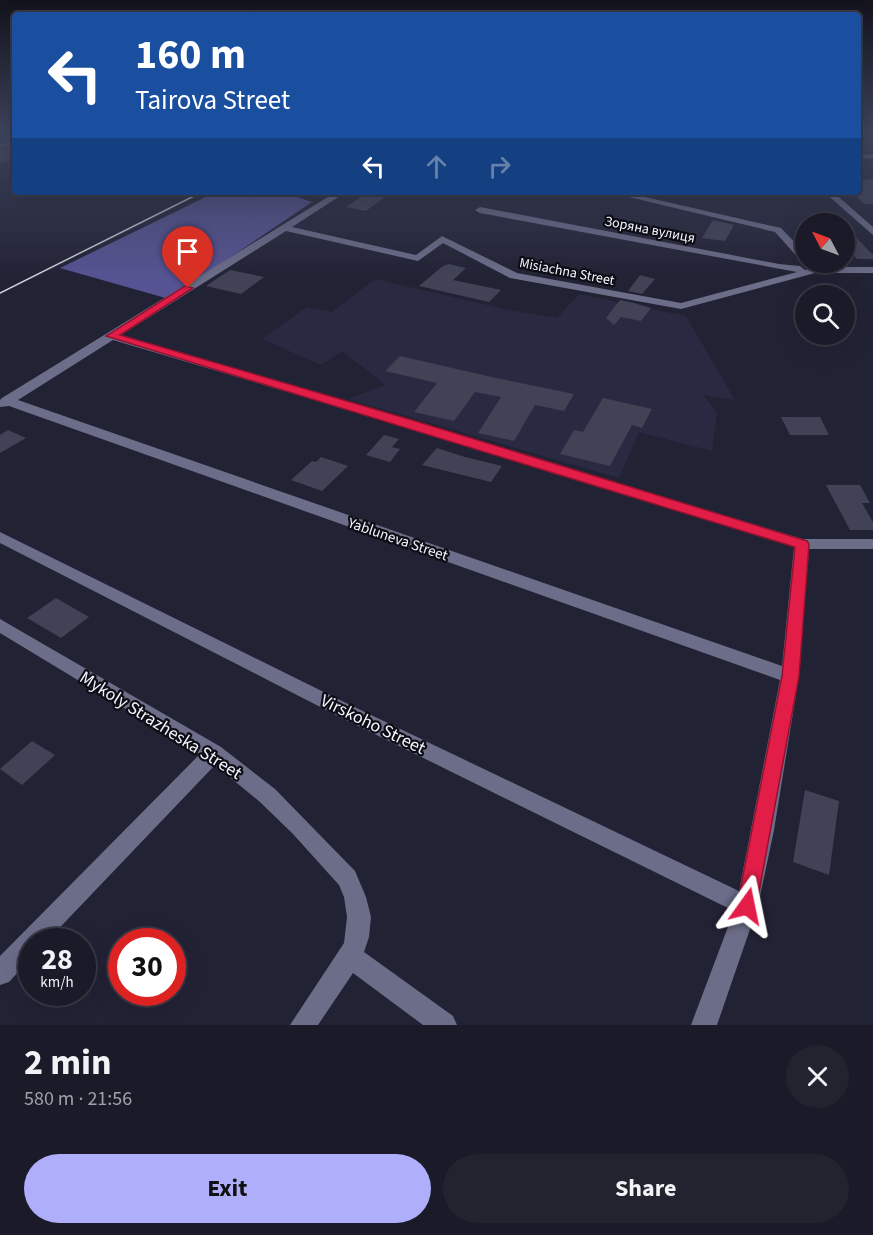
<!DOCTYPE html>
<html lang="en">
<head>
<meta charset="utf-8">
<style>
	:root { --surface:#1a1a28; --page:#232330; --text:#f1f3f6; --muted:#9fa1a8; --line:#383845; --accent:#afaefa }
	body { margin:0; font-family:"Source Sans 3",sans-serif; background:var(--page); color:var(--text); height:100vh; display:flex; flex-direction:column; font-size:22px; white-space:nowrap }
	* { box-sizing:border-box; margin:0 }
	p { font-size:20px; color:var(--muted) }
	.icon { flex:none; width:33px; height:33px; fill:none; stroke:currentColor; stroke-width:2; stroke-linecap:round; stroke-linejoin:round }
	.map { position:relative; height:1025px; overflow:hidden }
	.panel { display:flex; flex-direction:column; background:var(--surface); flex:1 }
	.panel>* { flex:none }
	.banner { position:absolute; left:12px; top:12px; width:849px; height:183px; border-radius:6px; box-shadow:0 6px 24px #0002,0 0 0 2px var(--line); background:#1a4fa0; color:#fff; overflow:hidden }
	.needle { width:39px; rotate:311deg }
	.buttons { position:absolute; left:795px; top:213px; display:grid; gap:12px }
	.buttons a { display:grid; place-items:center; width:60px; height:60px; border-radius:50%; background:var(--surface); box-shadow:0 6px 24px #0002,0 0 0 2px var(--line); font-size:30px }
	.speed { position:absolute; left:18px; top:928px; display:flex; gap:12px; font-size:30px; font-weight:700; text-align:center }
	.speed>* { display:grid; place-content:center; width:78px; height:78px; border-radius:50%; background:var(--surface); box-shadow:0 6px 24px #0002,0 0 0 2px var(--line); line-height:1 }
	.speed small { font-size:15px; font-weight:400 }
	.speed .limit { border:9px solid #d22; background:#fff; color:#111 }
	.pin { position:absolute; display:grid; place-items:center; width:51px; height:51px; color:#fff; margin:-62px -26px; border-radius:50% 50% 50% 0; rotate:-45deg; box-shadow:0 0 6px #0007 }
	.pin .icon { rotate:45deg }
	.me { position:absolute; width:66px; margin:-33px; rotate:12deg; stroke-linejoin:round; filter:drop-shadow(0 0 4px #0008) }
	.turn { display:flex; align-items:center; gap:21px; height:126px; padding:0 24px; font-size:27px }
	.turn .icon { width:78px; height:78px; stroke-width:2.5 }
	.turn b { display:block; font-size:42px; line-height:51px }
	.lanes { display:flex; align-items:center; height:57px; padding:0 24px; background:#0003; justify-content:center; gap:30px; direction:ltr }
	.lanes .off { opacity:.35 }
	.round { display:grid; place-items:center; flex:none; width:63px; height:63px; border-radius:32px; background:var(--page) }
	.summary { display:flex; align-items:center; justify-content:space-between; height:102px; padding:0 24px }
	h1 { font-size:36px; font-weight:700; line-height:45px }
	.button { display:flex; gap:12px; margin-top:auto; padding:12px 24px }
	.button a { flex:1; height:69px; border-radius:36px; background:var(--accent); color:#111; font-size:24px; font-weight:700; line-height:69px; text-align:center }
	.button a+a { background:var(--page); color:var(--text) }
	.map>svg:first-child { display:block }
	.built { fill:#2a2942 }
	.forest { fill:#565392 }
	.building { fill:#414256 }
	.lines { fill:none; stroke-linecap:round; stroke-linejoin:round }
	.minor { fill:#6c6d89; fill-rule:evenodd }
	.tram { stroke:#d1d1dd; stroke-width:1.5 }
	.route { fill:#e11d48; stroke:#92132f; stroke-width:1.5 }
	.labels { text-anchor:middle; stroke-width:4.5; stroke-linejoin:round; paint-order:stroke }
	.far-street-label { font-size:14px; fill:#f3f4fe; stroke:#0d0d15 }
	.street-label { font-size:15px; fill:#f3f4fe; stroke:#0d0d15 }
	.near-street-label { font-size:18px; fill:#f3f4fe; stroke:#0d0d15 }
</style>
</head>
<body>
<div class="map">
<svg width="873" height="1025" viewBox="0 0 873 1025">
	<rect width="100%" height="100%" fill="#222235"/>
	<!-- built -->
	<polygon class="built" points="375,279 509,310 557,318 579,294 686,316 735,400 703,395 717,413 712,451 639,432 619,478 348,399 386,385 342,351 321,365 262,339 307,307 332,312"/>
	<!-- forest -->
	<polygon class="forest" points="216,192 282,192 312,202 169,299 60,268"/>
	<!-- building -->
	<g class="building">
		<polygon points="15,147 15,160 0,163 0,150"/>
		<polygon points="873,179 873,204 864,204 858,198 858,180"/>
		<polygon points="365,194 385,197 366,211 346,207"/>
		<polygon points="713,220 734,225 725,241 702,238"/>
		<polygon points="844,225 873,255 873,259 857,259 844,244"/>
		<polygon points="449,264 466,268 453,280 501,290 489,302 419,286 443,266"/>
		<polygon points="230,270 264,277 241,294 206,286"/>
		<polygon points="640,275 655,279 642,294 628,291"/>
		<polygon points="620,300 634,303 651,308 641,321 621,317 614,325 606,318"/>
		<polygon points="400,356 496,378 574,394 564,411 535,405 514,441 478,433 501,397 475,392 454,421 414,412 437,383 385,371"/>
		<polygon points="603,398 652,409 642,428 632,425 610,466 560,454 574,430 583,432"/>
		<polygon points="781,417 820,417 829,435 790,435"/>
		<polygon points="8,430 26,438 0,453 0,435"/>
		<polygon points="384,435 399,439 392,447 400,449 390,462 366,455"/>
		<polygon points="437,448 465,457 502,466 491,482 422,465"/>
		<polygon points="321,457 348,466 322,491 291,480 312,461 316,462"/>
		<polygon points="826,485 860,485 870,503 862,503 873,522 873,530 850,530"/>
		<polygon points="56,598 89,617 61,638 27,618"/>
		<polygon points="32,741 55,755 22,785 0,769"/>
		<polygon points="805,790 839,801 829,875 793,862"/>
	</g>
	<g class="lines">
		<!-- minor -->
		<g class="minor">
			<polygon points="15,141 15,145 0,148 0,144"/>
			<polygon points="873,154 873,158 858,159 858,155"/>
			<path d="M336 192H346L292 227 416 255 442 236 517 273 681 303 797 272 480 213 475 210 480 207 779 264 800 266 805 270 815 267H873V273H815L681 309 510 278 443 243 418 261 286 231 121 335 803 539H873V549H809L799 676 774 830 758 906 717 1025H691L734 911 332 713 0 543V532L346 703 739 891 780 680 9 406 0 407V400L2 398ZM113 340 402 426 794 547 782 666 18 400Z"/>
			<polygon points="608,192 623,192 781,228 806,254 806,262 808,262 802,262 775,232"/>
			<polygon points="824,192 833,192 873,227 873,235"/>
			<polygon points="0,619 221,747 275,789 355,871 366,897 371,917 369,937 364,952 453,1016 457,1025 423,1025 353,973 318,1025 290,1025 344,943 347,917 344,897 339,885 293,834 260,802 215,765 46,942 32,942 32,957 9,982 0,985 0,956 200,754 0,633"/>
		</g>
		<!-- tram -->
		<polyline class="tram" points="0,293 202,192"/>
	</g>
	<!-- sky -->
	<linearGradient id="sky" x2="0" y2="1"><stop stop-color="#13131d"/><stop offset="0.48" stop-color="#3e445c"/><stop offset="1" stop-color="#3e445c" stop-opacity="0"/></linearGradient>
	<rect width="873" height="278" fill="url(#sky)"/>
	<!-- route -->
	<polygon class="route" points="185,286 193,288 120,335 412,420 807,541 809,544 799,676 755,913 747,916 740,913 737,906 782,676 795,547 106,336"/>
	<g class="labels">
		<!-- far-street labels -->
		<g class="far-street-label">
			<text transform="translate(650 229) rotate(11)" y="5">Зоряна вулиця</text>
			<text transform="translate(567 271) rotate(11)" y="5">Misiachna Street</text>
		</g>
		<!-- street labels -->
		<g class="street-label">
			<text transform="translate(398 539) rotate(19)" y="5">Yabluneva Street</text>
		</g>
		<!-- near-street labels -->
		<g class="near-street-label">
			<text transform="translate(373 724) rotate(26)" y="6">Virskoho Street</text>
			<text transform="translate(161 725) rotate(32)" y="6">Mykoly Strazheska Street</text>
		</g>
	</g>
</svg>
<div class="buttons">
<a><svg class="needle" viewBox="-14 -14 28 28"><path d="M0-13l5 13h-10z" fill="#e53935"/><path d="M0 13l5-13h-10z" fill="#9fa1a8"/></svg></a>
<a><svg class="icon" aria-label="search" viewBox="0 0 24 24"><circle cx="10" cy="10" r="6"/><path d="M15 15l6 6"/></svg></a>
</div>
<div class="speed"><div>28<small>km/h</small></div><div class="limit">30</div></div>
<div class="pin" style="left:188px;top:288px;background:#d93025"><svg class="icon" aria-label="arrive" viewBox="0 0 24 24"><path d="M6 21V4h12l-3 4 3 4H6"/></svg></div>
<svg class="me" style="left:747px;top:906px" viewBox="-20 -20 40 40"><path d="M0-17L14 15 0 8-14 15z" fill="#e11d48" stroke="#fff" stroke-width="4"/></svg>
<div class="banner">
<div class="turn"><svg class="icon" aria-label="left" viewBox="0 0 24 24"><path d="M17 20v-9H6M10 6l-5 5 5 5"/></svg><div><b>160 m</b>Tairova Street</div></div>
<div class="lanes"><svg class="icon" aria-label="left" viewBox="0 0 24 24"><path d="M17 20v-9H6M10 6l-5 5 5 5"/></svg><svg class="icon off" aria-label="ahead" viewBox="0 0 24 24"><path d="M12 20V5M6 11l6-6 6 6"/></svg><svg class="icon off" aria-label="right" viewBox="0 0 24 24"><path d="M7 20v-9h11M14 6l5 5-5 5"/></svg></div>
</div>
</div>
<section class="panel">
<div class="summary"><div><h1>2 min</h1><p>580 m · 21:56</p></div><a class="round"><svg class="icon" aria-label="close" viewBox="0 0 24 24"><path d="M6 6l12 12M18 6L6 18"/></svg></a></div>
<div class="button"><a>Exit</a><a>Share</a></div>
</section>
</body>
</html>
